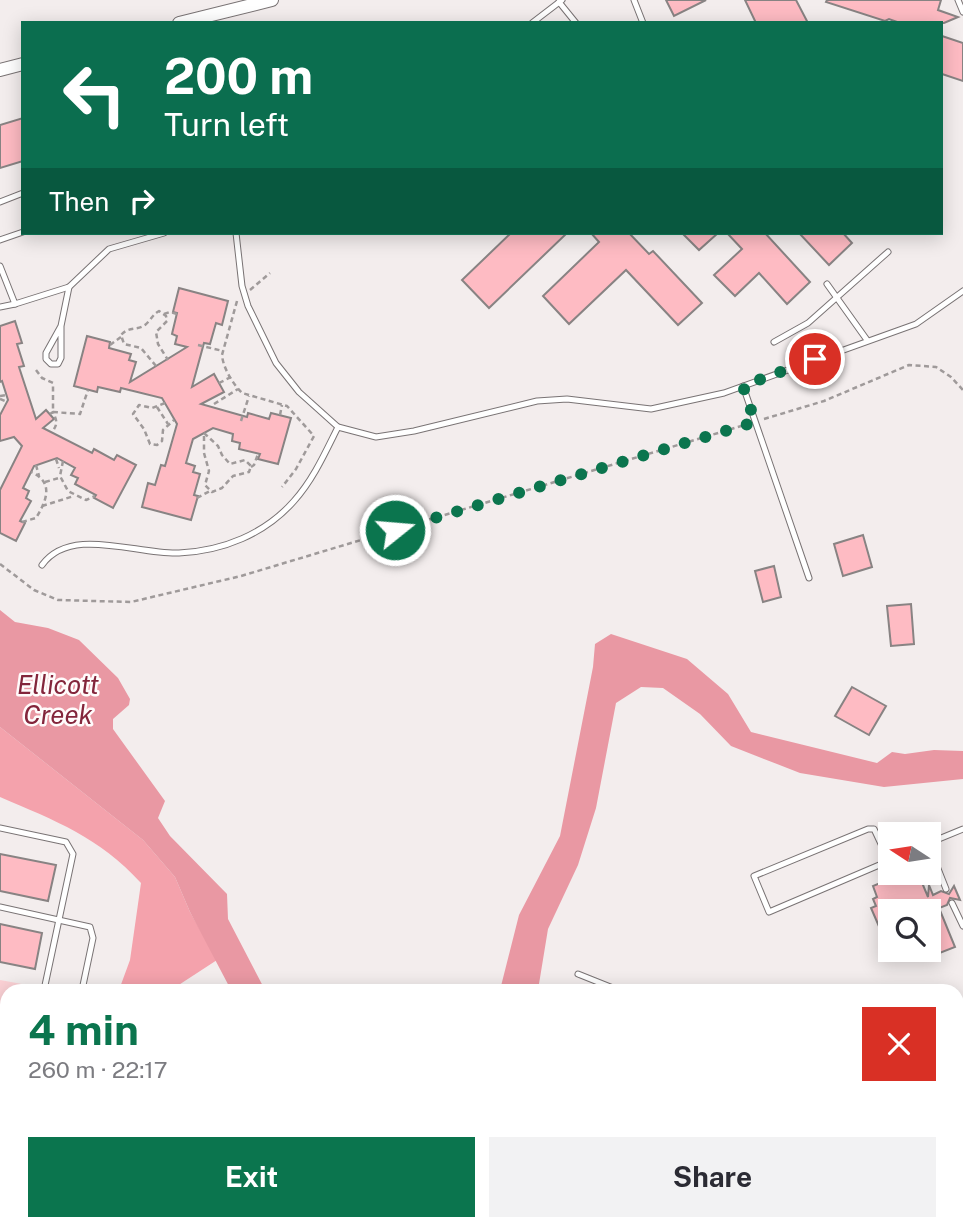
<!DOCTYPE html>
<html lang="en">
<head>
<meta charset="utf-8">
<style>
	:root { --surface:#fff; --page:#f2f2f3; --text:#2b2b33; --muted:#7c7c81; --accent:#0b754e }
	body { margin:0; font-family:"Public Sans",sans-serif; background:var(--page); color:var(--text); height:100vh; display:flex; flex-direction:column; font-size:26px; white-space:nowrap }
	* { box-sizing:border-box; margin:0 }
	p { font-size:23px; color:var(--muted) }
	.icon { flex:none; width:38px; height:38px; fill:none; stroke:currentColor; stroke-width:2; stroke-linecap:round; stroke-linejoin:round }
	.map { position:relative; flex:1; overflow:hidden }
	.sheet { position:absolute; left:0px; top:984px; width:964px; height:247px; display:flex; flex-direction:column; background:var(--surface); border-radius:21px 21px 0 0; box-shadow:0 4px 18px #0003 }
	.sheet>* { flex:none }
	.top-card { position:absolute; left:21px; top:21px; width:922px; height:214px; border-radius:0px; box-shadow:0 4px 18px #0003; background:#0b6e4f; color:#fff; overflow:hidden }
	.needle { width:46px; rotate:282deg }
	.controls { position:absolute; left:878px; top:822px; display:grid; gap:14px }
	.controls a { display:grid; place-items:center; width:63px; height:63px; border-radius:0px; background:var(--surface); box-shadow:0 4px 18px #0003; font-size:35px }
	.pin { position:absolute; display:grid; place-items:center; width:60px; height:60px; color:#fff; margin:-30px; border:4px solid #fff; border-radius:50%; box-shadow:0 2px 7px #0007 }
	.me { position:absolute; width:77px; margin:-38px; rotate:73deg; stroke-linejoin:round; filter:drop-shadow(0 0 5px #0008) }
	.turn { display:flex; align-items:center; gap:24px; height:147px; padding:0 28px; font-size:32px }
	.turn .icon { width:91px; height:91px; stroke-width:2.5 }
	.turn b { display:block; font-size:49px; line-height:60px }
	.then { display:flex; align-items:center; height:66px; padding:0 28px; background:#0003; gap:14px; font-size:26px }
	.round { display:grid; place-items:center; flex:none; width:74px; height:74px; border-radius:0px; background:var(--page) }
	.overview { display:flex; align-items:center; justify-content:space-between; height:119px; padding:0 28px }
	h1 { font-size:42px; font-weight:700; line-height:52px; color:var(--accent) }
	.cta { display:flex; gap:14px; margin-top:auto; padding:14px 28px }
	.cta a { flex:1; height:80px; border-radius:0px; background:var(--accent); color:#fff; font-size:28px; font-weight:700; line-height:80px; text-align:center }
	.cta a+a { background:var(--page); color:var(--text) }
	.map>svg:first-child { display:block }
	.green { fill:#fbd1d5 }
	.forest { fill:#f4a2ac }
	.water { fill:#e998a3 }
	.building { fill:#febbc3; stroke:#888383; stroke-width:2 }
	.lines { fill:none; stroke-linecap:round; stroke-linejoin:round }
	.service-casing { stroke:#797374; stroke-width:7 }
	.minor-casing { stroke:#797374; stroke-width:11 }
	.tertiary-casing { stroke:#797374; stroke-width:14 }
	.path { stroke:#9f9a9a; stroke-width:2.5; stroke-dasharray:5 3.5; stroke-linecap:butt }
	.service { stroke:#fff; stroke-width:5 }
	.minor { stroke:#fff; stroke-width:10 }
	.tertiary { stroke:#fff; stroke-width:12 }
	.route { stroke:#0b754e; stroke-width:12; stroke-dasharray:0 21.6 }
	.labels { text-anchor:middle; stroke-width:5; stroke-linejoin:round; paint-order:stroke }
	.water-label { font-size:26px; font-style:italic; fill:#83253b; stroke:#fffbfb }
</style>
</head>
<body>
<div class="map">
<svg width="963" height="1230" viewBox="0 0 963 1230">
	<rect width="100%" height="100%" fill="#f3eded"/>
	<!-- green -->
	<g class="green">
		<polygon points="0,980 22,984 21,990 7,990 7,1020 0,1019"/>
		<polygon points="436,1223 482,1223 480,1230 434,1230"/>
	</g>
	<!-- forest -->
	<g class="forest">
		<path d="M0 727 143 840 175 877 190 912 217 960 171 990H119L130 960 141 883C99 837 56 821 0 797Z"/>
		<polygon points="0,1081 7,1084 7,1223 57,1223 55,1230 0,1230"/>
	</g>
	<!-- water -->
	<g class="water">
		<polygon points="0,610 15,622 48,628 79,640 118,678 130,699 129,705 113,719 113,729 165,801 158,818 170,836 227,894 228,919 265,990 231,990 190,912 175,877 143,840 0,727"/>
		<polygon points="611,634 687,659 728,694 751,732 877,763 892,752 905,754 934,750 963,751 963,779 884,787 800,773 731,746 700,714 663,688 641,687 616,703 596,808 578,865 548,929 538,990 500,990 519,915 560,836 593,667 595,644"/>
	</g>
	<!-- building -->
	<g class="building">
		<polygon points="666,0 706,0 674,16"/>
		<polygon points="745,0 796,0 808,23 756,23"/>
		<polygon points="827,0 941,0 938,10 958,17 944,23 900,23 889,19 885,21 826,2"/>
		<polygon points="942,36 963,43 963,81 942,74"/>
		<polygon points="23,118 23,161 0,168 0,125"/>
		<polygon points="511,233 567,233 489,308 462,280"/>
		<polygon points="591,233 629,233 649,254 653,251 702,303 678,325 626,270 569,324 543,296 599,242"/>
		<polygon points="682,233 718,233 699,250"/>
		<polygon points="727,233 765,233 810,282 787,304 759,273 735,296 714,275 742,249"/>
		<polygon points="799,233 843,233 852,243 829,265"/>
		<polygon points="179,288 228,301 222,325 216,323 210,344 204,343 192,387 214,374 224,392 201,404 247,417 248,413 269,419 271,413 291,418 278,464 258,459 260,454 239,449 240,443 232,441 233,434 213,428 193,439 186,463 195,466 193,472 200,474 194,495 198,496 191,520 142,507 148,483 155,485 161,465 165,466 177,424 162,398 121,388 120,392 98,387 97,392 74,386 87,336 110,342 109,348 131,354 129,360 136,362 130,382 187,347 175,344 177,336 172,334 177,313 173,312"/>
		<polygon points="15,321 22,343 17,344 24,366 19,367 36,419 46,410 54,419 43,428 92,453 94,449 114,460 117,455 136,465 113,508 94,498 96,495 75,484 78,478 71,475 75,468 57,458 34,466 23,488 29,491 26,498 31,501 20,521 25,523 16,541 0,533 0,490 22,446 14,437 0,441 0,415 8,400 2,381 0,382 0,326"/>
		<polygon points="863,535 872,567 843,576 834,544"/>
		<polygon points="774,566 781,597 763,602 755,571"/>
		<polygon points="911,604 914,644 891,646 887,606"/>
		<polygon points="852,687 886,706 869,735 835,716"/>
		<polygon points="0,854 56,865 48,901 0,891"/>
		<polygon points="904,873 918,873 928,897 929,885 933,895 941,891 949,894 954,886 960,900 950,898 947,905 939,908 955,947 932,956 929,949 929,912 891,912 891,954 871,908 876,906 873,899 877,897 873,886"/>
		<polygon points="0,924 42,933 35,969 0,962"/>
	</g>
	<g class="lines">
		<defs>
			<g id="service">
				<polyline points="634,0 643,23"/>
				<polyline points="958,0 963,12"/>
				<polyline points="559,2 576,23"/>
				<polyline points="532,23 562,0"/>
				<polyline points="0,202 23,193"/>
				<polyline points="236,233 242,286 248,306 276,363 299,392 338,427 376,437 414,431 537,401 567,399 651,409 724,393 916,324 963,291"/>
				<polyline points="0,240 23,232"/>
				<polyline points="0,266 15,304 69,287 109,249 164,233"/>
				<polyline points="827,284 867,340"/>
				<polyline points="0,307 15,304"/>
				<polyline points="61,326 46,353 46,359 51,364 58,364 61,358 61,326 69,287"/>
				<polyline points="774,342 808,323 888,252"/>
				<polyline points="743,386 809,578"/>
				<path d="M42 565C71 525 137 555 179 553 223 551 265 534 294 501 313 480 325 453 338 427"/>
				<polyline points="0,828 66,842 73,854 44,990"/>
				<polyline points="929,843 963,829"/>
				<polyline points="929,846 946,889"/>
				<polyline points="889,861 874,829 868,829 754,876 769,912 891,860"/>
				<polyline points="952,903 963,926"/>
				<polyline points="0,907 90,927 93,938 82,990"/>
				<polyline points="578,974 618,990"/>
			</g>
			<g id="minor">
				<polyline points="957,1138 963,1140"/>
				<polyline points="791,1223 806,1230"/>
				<polyline points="65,1230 67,1223"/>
				<polyline points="141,1230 142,1223"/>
				<polyline points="260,1230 261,1223"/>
				<polyline points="341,1230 342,1223"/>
			</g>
			<g id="tertiary">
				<polyline points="179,23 272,0"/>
				<polyline points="0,70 23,64"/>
			</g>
		</defs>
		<!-- service casing -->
		<use href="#service" class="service-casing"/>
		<!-- minor casing -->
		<use href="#minor" class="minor-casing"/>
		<!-- tertiary casing -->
		<use href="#tertiary" class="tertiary-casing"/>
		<!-- path -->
		<g class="path">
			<polyline points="250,290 270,273"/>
			<path d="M237 301 222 355C223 368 233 384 242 393L287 406 314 436 296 469 282 487"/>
			<polyline points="164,314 170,312 177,314"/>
			<polyline points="110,345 121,337"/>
			<polyline points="198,345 223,351"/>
			<path d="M156 366 141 348 124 344 121 335C129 326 136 331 145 325 151 320 152 315 159 311L166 316 167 321 156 332 158 344 168 360"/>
			<polyline points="36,370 42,378 53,383 53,412 80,414 88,390"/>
			<polyline points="219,383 231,377"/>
			<polyline points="0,396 6,395"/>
			<polyline points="0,399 7,402"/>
			<polyline points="165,403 152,408 139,405 133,414 144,429 150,444 157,445 162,441 163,430 174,420"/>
			<polyline points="214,404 238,389"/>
			<polyline points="157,407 168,424"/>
			<path d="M50 414 53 412C57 421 58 424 52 432"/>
			<polyline points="280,415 282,405"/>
			<polyline points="764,419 824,401 909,365 936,367 951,377 963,390"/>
			<polyline points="241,421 249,396"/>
			<polygon points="204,433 218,446 222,455 230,464 245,460 251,466 249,472 233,476 222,488 212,492 205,485 209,471 204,453"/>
			<polyline points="56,459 59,468"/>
			<polyline points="63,461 60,476 68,491 86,500 95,496"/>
			<polyline points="36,465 39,476"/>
			<polyline points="251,467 254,465 258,454"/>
			<polyline points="45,482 59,478"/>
			<polyline points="197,498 210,491"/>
			<polyline points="42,506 74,496"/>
			<path d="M22 522 36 518C47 500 54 482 31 472"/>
			<polyline points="0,564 34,590 58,600 131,602 241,576 748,424"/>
		</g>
		<!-- service -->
		<use href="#service" class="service"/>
		<!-- minor -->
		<use href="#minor" class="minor"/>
		<!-- tertiary -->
		<use href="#tertiary" class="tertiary"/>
	</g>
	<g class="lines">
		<!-- route -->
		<polyline class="route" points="395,530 755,422 743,386 815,359"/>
	</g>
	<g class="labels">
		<!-- water labels -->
		<g class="water-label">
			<text x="58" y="694">Ellicott<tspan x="58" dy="30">Creek</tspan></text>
		</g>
	</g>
</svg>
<div class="controls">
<a><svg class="needle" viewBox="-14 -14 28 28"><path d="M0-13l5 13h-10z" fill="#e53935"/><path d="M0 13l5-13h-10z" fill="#7c7c81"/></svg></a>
<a><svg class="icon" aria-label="search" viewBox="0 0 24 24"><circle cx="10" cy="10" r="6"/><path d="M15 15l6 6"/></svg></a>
</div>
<div class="pin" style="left:815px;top:359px;background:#d93025"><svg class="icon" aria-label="arrive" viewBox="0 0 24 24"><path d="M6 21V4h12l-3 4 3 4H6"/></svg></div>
<svg class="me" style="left:395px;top:530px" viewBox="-20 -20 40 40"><circle r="17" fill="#0b754e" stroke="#fff" stroke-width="3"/><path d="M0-11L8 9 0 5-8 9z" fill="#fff"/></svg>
<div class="top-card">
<div class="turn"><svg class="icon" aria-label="left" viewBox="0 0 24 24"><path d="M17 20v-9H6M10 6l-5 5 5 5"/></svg><div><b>200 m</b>Turn left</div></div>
<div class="then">Then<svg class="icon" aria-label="right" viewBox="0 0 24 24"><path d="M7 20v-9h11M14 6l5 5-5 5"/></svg></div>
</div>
<section class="sheet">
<div class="overview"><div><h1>4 min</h1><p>260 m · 22:17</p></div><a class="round" style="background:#d93025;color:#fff"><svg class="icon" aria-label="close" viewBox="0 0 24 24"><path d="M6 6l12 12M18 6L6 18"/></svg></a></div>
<div class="cta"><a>Exit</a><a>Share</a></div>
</section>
</div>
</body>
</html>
